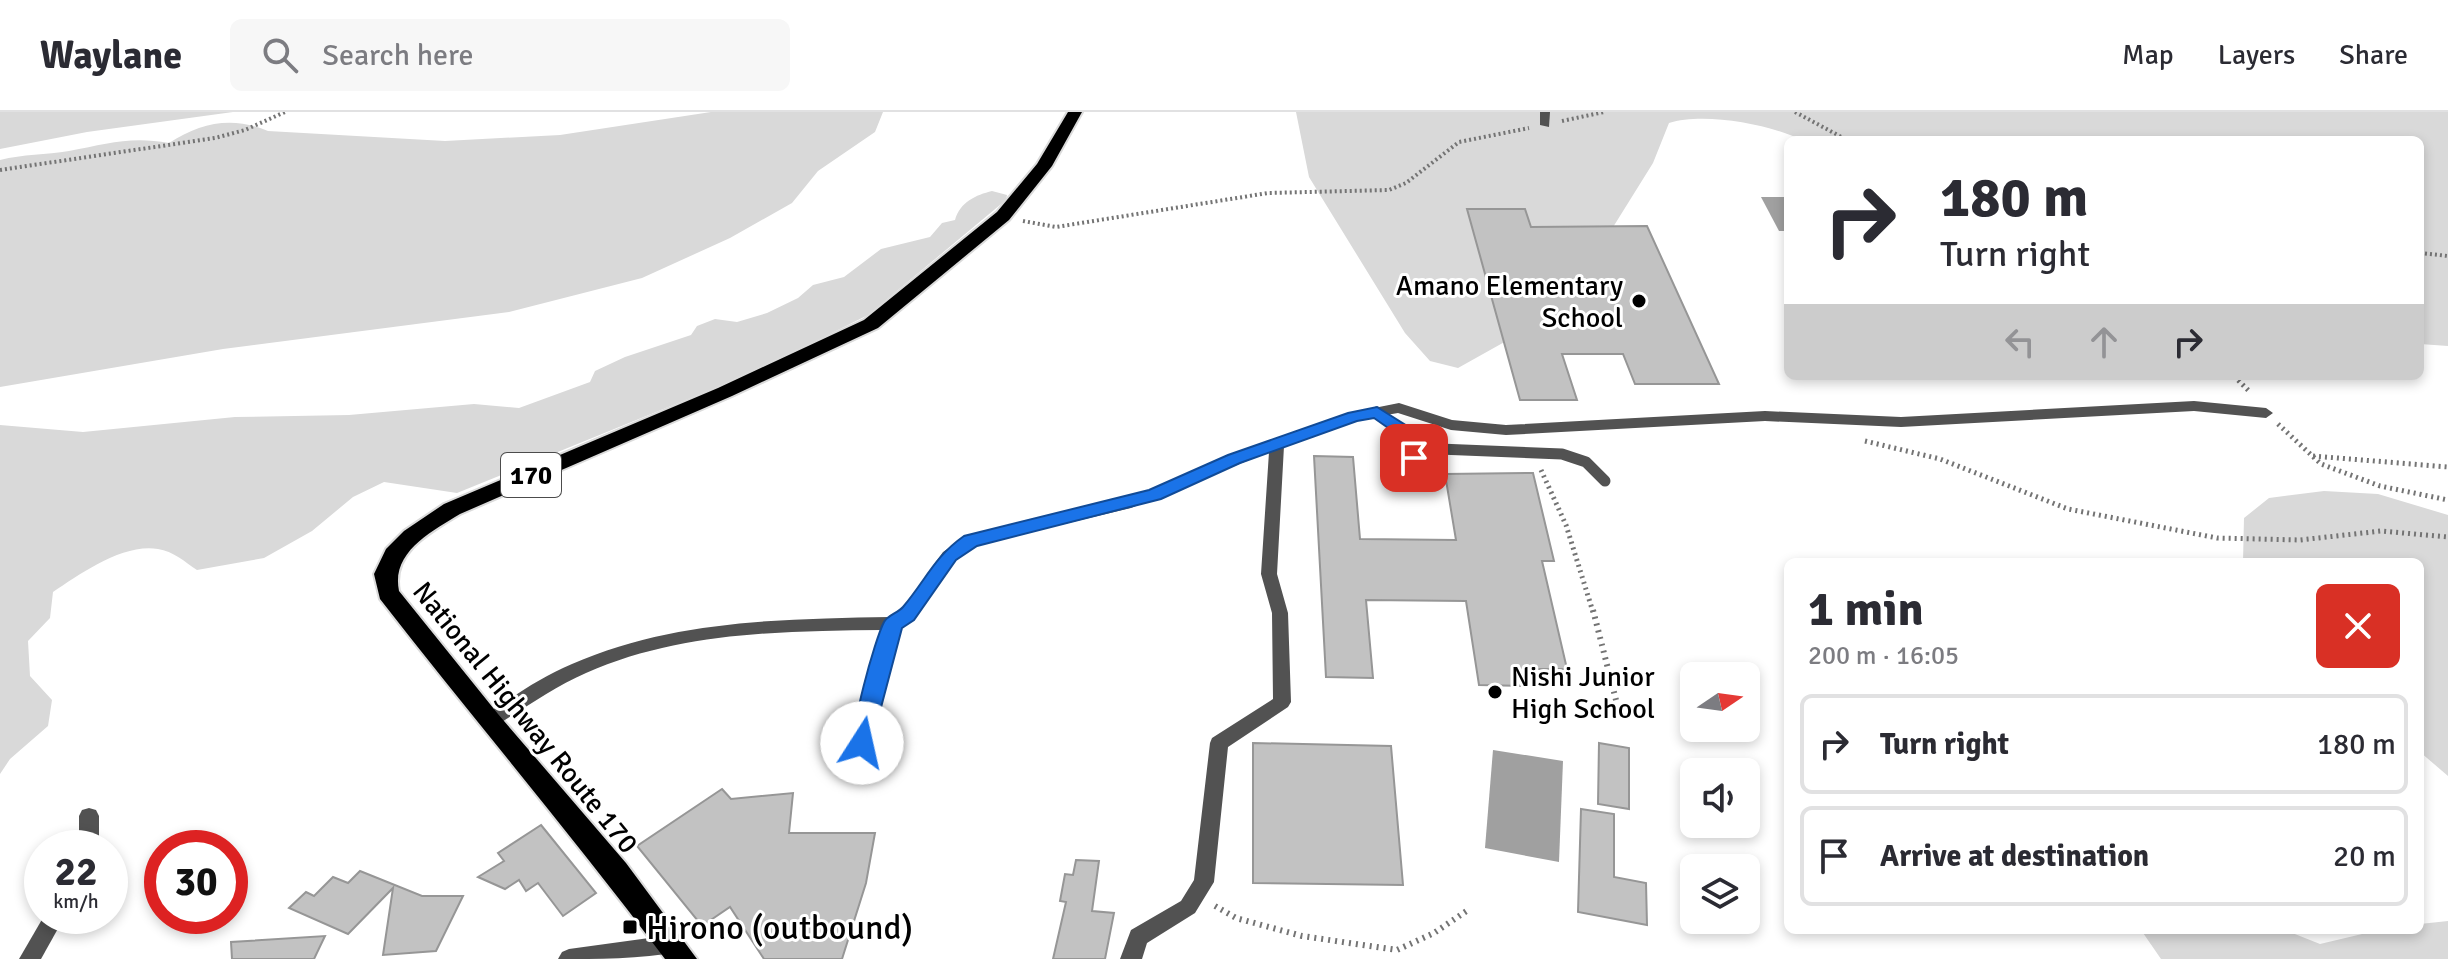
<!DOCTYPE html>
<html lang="en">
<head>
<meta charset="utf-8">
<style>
	:root { --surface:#fff; --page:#f7f7f7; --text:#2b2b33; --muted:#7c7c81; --line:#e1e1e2 }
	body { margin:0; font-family:Signika,sans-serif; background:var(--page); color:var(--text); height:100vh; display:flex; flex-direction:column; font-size:30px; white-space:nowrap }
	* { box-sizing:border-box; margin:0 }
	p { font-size:26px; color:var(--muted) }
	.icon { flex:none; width:44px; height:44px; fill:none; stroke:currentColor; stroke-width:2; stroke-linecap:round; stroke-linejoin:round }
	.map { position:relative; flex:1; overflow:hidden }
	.drawer { position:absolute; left:1784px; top:446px; width:640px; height:376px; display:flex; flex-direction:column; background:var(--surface); border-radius:12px; box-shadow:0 4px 12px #0003 }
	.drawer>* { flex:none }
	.guide { position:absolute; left:1784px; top:24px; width:640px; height:244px; border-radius:12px; box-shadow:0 4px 12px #0003; background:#fff; color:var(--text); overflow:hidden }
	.needle { width:52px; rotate:77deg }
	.tools { position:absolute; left:1680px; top:550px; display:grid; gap:16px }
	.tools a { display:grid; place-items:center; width:80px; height:80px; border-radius:12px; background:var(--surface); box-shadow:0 4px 12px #0003; font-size:40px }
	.speed { position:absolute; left:24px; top:718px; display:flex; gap:16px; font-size:40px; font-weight:700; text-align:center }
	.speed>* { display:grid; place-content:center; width:104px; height:104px; border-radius:50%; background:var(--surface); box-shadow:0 4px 12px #0003; line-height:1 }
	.speed small { font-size:20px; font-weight:400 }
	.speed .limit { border:12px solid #d22; background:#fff; color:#111 }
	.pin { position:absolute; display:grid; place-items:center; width:68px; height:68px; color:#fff; margin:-34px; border-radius:16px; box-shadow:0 4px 12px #0006 }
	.me { position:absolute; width:88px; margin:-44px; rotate:10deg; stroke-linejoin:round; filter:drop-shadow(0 0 6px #0008) }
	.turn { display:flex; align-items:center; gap:28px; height:168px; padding:0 24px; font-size:36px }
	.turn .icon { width:104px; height:104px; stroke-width:2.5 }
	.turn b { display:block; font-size:56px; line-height:68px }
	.lanes { display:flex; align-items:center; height:76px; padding:0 24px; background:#0003; justify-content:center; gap:40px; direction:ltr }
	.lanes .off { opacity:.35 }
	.round { display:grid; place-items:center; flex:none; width:84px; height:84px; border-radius:12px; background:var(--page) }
	.headline { display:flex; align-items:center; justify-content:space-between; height:136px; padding:0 24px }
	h1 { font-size:48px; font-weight:700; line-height:60px }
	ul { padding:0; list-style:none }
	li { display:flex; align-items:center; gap:24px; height:100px; margin:0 16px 12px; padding:0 8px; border:4px solid var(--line); border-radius:12px }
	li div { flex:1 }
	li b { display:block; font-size:30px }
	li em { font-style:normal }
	header { display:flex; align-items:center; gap:48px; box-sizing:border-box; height:112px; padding:0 40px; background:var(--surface); border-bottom:2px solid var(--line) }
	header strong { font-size:38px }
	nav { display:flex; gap:44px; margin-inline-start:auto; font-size:28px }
	.search { width:560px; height:72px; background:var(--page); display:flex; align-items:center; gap:20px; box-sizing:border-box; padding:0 28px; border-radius:12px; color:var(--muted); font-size:30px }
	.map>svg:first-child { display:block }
	.green { fill:#d9d9d9 }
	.water { fill:#a0a0a0 }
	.building { fill:#c2c2c2; stroke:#969696; stroke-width:2 }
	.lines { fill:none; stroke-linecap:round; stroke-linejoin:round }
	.trunk-casing { stroke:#dbdbdb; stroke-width:4 }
	.path-far2 { stroke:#747474; stroke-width:4; stroke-dasharray:2 3; stroke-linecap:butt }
	.path-far1 { stroke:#747474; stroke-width:5; stroke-dasharray:2 4; stroke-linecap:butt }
	.path { stroke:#747474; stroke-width:6; stroke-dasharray:2 5; stroke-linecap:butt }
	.service { stroke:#525252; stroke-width:11 }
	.minor { fill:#525252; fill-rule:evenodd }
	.trunk { fill:#000; fill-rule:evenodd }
	.route { fill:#1a73e8; stroke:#114b97; stroke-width:2 }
	.poi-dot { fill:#000; stroke:#fff; stroke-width:3 }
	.labels { text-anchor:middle; stroke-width:6; stroke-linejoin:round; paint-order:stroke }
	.shield { fill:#fff; stroke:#4c4c4c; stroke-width:2 }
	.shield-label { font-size:26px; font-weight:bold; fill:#000 }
	.poi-label { font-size:28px; fill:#000; stroke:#fff; text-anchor:end }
	.street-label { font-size:28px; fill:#000; stroke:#fff }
	.near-poi-label { font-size:34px; fill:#000; stroke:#fff; text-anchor:start }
</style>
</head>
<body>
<header>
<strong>Waylane</strong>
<div class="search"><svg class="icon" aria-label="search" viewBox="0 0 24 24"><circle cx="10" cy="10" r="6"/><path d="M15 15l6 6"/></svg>Search here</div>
<nav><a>Map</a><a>Layers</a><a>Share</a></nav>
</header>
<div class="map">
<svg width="2448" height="847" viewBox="0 0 2448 847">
	<rect width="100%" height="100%" fill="#fff"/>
	<!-- green -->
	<g class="green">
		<polygon points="0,0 233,0 87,20 0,37"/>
		<path d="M711 0H883L875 20 818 59 792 91 730 126 642 166 509 200 223 237 0 275V48C23 42 46 43 69 39 107 32 130 24 169 31 201 10 233 4 268 19L445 29 560 23Z"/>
		<path d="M1296 0H2448V234L2420 232V28H1802C1769 12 1704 0 1669 11L1653 51 1610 120 1517 223 1458 256 1430 249 1405 221 1309 65Z"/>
		<path d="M992 79 1007 83 1006 88 868 203 752 261 457 381 384 370 353 385 312 419 264 446 197 458C185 450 173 439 158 437 123 431 80 462 53 480L50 506 28 529 30 564 52 588 48 614 10 647 0 662V313L83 320 235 305 349 303 474 292 519 296 590 270 595 259 625 245 691 223 697 214 715 207 737 210 767 201 798 186 813 173 844 165 881 137 930 125 942 111 955 108C960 90 976 83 992 79Z"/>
		<polygon points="2324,379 2378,382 2448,403 2448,664 2420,640 2420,450 2243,450 2244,406 2269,386"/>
		<polygon points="2448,809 2448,847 2161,847 2141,818 2285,818 2320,832 2379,818 2420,818 2420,812"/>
	</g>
	<!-- water -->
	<g class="water">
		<polygon points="1761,85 1788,85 1788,119 1779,119"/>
		<polygon points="1493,638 1563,649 1559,750 1485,736"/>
	</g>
	<!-- building -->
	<g class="building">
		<polygon points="1467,97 1525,97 1531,115 1647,114 1719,272 1635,272 1623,242 1562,242 1577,288 1520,288"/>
		<polygon points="1314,344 1353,345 1360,427 1456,428 1445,362 1533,361 1554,449 1542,449 1567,557 1526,557 1529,574 1479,573 1466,489 1366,488 1373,566 1326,565"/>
		<polygon points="1253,631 1391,634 1403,773 1253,771"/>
		<polygon points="1599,631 1629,636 1629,697 1598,692"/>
		<polygon points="722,677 731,687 793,681 789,721 875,721 866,771 842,847 764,847 730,795 702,814 637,734"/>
		<polygon points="1581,697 1614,702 1614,765 1646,771 1647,813 1578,800"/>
		<polygon points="541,713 596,781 563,804 538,771 526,779 519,768 505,777 478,765 504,749 498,741"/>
		<polygon points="1076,748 1099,749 1092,799 1114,801 1105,847 1053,847 1066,790 1060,789 1065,762 1073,763"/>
		<polygon points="360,759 422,784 463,784 436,839 383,843 393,776 348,822 289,796 306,780 314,784 333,765 348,771"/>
		<polygon points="325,824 314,847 232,847 231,830"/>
	</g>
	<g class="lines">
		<defs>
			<path id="trunk" d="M1068 0H1082L1052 54 1009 108 878 216 732 284 460 402C431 420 391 440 399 479L498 602 626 751 697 847H665C573 724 474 608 380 487L374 462 386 437 404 419 444 392 718 276 864 208 997 100 1037 52Z"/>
		</defs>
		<!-- trunk casing -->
		<use href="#trunk" class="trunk-casing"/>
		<!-- path-far2 -->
		<g class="path-far2">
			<polyline points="1795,0 1847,28"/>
			<polyline points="1562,9 1604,0"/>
			<polyline points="0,58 215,26 245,18 285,0"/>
			<polyline points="1023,109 1056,115 1268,81 1389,78 1406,71 1459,30 1529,16"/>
			<polyline points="2420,141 2448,144"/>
		</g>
		<!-- path-far1 -->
		<g class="path-far1">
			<polyline points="2234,264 2250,280"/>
			<polyline points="2278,312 2321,352 2380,374 2448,388"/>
			<polyline points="1865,329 1940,347 2068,397 2217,426 2300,428 2381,419 2448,425"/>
			<polyline points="2313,344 2448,355"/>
			<polyline points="1541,358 1566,413 1593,500"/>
		</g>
		<!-- path -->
		<g class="path">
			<polyline points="1593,498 1616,588"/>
			<polyline points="1215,794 1236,806 1302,824 1397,838 1434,821 1468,798"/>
		</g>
		<!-- service -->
		<g class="service">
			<polyline points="1377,300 1409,323 1439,337 1562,342 1586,350 1605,369"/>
			<polyline points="1409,323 1419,369"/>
		</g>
		<!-- minor -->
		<g class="minor">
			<polygon points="1540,0 1550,0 1549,15 1540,13"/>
			<path d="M2194 289 2266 296 2273 301 2266 306 2194 299 1901 315 1765 309 1506 323 1451 318 1398 301 1357 308 1284 334 1277 462 1288 501 1291 590 1288 595 1228 635 1214 770 1195 801 1147 831 1142 847H1120L1131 818 1181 789 1194 768 1210 631 1212 626 1273 587 1272 501 1261 462 1269 340 1131 396 976 433 955 448 913 507 901 515 869 636 862 638 855 636 853 631 860 594 883 518C782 519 679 520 586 561 554 575 525 596 495 614L489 616 483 614 480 609 483 604C512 586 540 565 572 552 673 508 782 507 890 505L901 499 943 440 965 425 1122 387 1150 378 1229 344 1349 301 1399 291 1452 308 1506 313 1765 299 1901 305Z"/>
			<polygon points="89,696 96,698 99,704 99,736 79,736 79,704 82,698"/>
			<polygon points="44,804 65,804 41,847 19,847"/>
			<path d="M671 823 678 826 682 833 678 840C642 847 596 847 558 847L562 840 569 837Z"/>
		</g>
		<!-- trunk -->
		<use href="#trunk" class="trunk"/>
	</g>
	<!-- route -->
	<path class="route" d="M1377 295 1415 319 1423 346 1420 350H1408L1401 325 1374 306 1357 309 1240 351 1161 387 977 434 956 448 914 508 902 516 870 637 862 640 855 637C848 623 875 527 884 510 888 503 898 501 903 495 926 468 934 445 964 424L1149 378 1228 343 1348 301Z"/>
	<!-- markers -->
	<g class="poi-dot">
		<circle cx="1639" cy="189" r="8"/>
		<circle cx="1495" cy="580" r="8"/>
		<rect x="622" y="807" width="16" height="16" rx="4"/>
	</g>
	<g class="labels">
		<!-- shield labels -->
		<rect class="shield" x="501" y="341" width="60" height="44" rx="6"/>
		<g class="shield-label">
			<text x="531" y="372">170</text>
		</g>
		<!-- poi labels -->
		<g class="poi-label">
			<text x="1623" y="183">Amano Elementary<tspan x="1623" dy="32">School</tspan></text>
			<text x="1511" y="574" text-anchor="start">Nishi Junior<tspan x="1511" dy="32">High School</tspan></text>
		</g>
		<!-- street labels -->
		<g class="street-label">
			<text transform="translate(526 605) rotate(51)" y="10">National Highway Route 170</text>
		</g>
		<!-- near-poi labels -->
		<g class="near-poi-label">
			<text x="646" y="827">Hirono (outbound)</text>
		</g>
	</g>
</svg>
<div class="tools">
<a><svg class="needle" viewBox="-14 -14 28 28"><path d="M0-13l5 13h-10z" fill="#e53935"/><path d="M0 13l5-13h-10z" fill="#7c7c81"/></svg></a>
<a><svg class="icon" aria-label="sound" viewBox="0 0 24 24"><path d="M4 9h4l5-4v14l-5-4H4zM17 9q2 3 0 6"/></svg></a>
<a><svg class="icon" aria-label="layers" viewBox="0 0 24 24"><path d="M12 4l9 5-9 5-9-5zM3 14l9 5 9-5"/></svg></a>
</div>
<div class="speed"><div>22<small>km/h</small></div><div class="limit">30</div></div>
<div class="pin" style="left:1414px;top:346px;background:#d93025"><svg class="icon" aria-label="arrive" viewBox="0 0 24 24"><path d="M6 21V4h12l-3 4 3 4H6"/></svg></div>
<svg class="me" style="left:862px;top:631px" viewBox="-20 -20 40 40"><circle r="19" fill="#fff"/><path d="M0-13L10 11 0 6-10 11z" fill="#1a73e8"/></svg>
<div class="guide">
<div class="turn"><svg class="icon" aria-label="right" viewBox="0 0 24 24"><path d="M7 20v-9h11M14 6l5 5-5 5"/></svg><div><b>180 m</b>Turn right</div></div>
<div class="lanes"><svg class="icon off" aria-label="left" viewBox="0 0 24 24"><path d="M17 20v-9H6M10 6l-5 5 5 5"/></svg><svg class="icon off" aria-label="ahead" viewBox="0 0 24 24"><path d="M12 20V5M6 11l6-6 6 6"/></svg><svg class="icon" aria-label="right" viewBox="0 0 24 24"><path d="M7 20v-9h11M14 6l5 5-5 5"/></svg></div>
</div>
<section class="drawer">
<div class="headline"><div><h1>1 min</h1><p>200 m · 16:05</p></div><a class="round" style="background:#d93025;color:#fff"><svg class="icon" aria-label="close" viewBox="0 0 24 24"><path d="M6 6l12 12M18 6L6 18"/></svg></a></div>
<ul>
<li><svg class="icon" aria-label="right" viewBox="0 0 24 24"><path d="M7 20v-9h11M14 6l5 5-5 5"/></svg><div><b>Turn right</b></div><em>180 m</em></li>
<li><svg class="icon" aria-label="arrive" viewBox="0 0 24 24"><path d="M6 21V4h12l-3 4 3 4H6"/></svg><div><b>Arrive at destination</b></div><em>20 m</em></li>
</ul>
</section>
</div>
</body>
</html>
